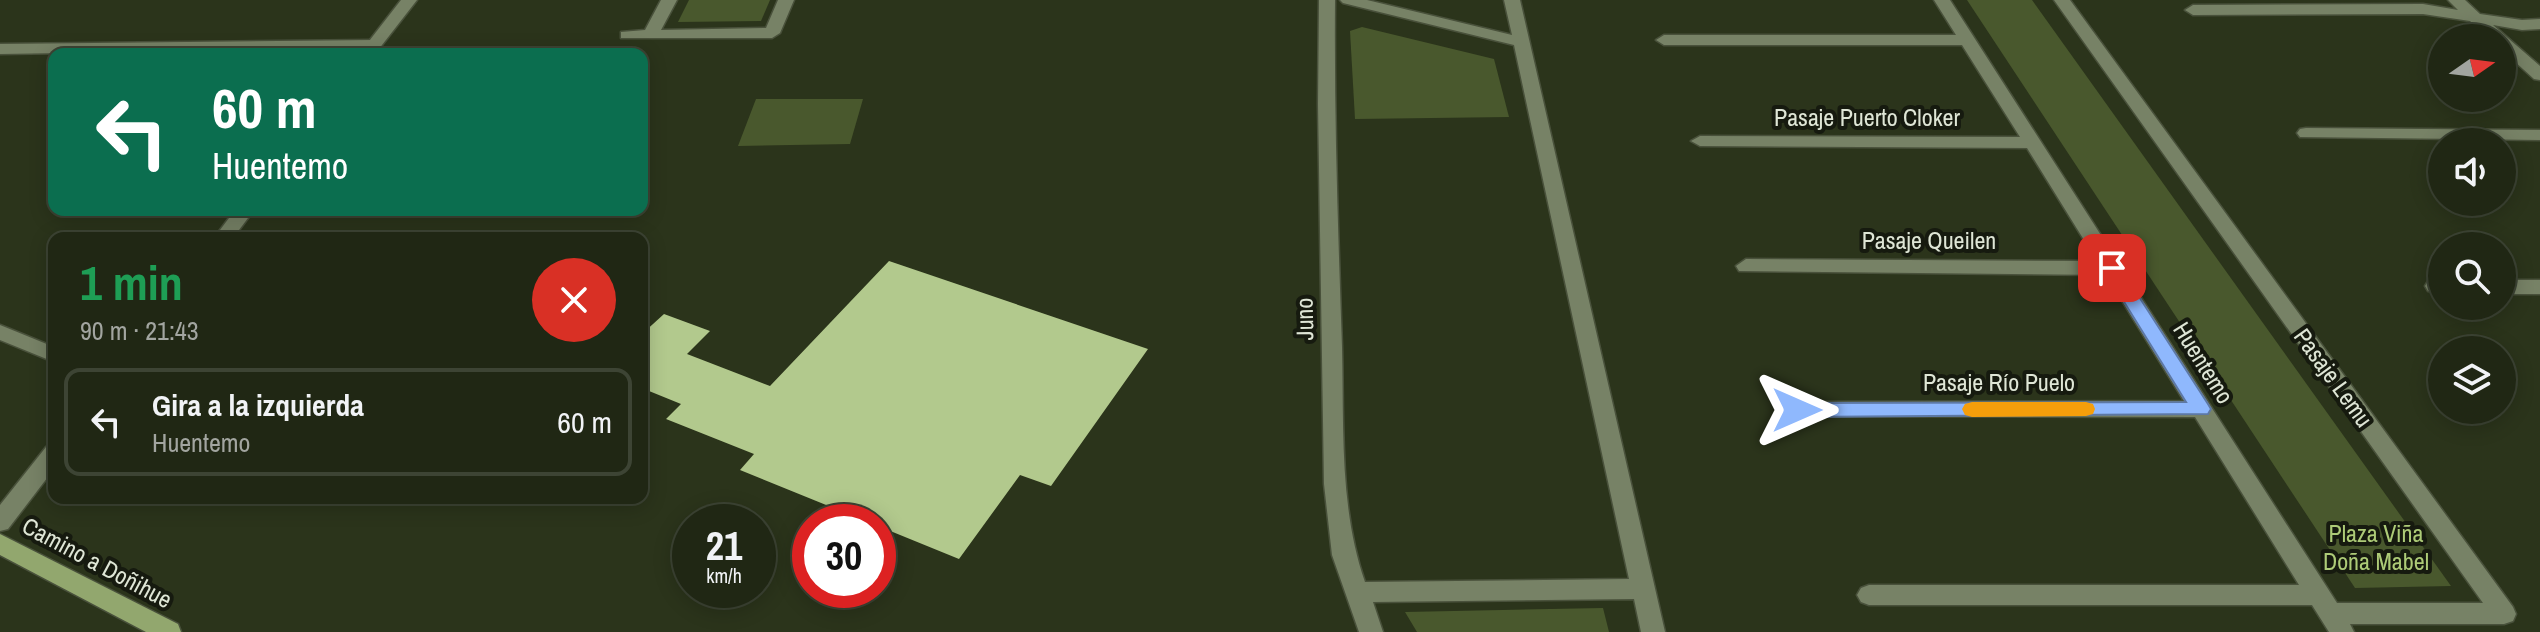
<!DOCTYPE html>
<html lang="es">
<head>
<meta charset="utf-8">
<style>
	:root { --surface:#202714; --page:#2d3322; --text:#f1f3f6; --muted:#a2a5a0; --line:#3d4434 }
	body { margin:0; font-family:"Archivo Narrow",sans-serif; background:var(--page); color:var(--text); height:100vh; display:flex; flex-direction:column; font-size:30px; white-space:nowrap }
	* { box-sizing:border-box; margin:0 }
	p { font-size:26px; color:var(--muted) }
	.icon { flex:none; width:44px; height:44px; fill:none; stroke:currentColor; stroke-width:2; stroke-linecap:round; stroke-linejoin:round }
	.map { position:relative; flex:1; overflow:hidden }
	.sheet { position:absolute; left:48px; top:232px; width:600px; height:272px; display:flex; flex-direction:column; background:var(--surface); border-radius:16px; box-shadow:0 4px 20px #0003,0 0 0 2px var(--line) }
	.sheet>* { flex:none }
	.banner { position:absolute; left:48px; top:48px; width:600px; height:168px; border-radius:16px; box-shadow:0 4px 20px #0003,0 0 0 2px var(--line); background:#0b6e4f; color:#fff; overflow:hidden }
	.needle { width:52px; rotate:76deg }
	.tools { position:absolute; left:2428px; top:24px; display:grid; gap:16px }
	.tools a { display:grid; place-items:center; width:88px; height:88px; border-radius:50%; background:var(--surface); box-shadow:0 4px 20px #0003,0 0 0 2px var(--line); font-size:40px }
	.speed { position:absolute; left:672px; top:504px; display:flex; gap:16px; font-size:40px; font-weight:700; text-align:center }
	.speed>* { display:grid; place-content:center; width:104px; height:104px; border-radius:50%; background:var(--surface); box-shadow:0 4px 20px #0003,0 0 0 2px var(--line); line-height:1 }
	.speed small { font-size:20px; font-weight:400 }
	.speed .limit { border:12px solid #d22; background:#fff; color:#111 }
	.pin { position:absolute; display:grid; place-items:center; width:68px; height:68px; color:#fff; margin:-34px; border-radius:16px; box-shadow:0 4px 12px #0006 }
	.me { position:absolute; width:88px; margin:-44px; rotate:90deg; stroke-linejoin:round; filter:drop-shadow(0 0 6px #0008) }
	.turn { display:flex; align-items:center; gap:28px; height:168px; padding:0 32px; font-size:36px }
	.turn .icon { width:104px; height:104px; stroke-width:2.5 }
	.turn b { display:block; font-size:56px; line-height:68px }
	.round { display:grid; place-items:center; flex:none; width:84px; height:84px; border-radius:42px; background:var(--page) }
	.summary { display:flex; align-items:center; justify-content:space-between; height:136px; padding:0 32px }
	h1 { font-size:48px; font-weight:800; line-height:60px; color:#1e9e55 }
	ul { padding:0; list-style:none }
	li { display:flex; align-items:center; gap:24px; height:108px; margin:0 16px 12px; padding:0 16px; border:4px solid var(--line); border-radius:16px }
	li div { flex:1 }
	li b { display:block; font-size:30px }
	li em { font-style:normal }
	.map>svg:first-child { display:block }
	.green { fill:#49582d }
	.building { fill:#b2c98d }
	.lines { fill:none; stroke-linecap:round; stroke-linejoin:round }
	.service-casing { stroke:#49513b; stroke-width:3 }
	.minor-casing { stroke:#49513b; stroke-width:3 }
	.primary-casing { stroke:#49513b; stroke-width:3 }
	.service { fill:#778266; fill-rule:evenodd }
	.minor { fill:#778266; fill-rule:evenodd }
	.primary { fill:#92a76e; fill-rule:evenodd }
	.route { fill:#8fb8fd; stroke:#5d78a4; stroke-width:2 }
	.slow { fill:#f59e0b }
	.labels { text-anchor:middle; stroke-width:8; stroke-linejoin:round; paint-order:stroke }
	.street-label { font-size:24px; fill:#dfe6d6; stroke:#161a0f }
	.park-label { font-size:24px; fill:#adcb77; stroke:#161a0f }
</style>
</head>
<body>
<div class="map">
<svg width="2540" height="632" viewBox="0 0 2540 632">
	<rect width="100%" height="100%" fill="#2b341b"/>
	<!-- green -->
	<g class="green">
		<polygon points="689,0 770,0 761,21 678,22"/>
		<polygon points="1967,0 2032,0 2451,586 2355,588"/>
		<polygon points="1362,27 1494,59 1509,117 1355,119 1350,31"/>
		<polygon points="756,99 863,99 850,144 738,146"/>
		<polygon points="1603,608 1609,632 1417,632 1405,612"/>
	</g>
	<!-- building -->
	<polygon class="building" points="889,261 1148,349 1051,486 1020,475 959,559 878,526 878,522 868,522 740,470 754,454 666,419 681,404 649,391 642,398 642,334 664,314 710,331 687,354 770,386"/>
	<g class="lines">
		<defs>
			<polygon id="service" points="374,40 380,42 380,48 0,54 0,44"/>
			<g id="minor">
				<polygon points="401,0 417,0 375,54 359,54"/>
				<polygon points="661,0 677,0 661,30 766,28 778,0 794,0 780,33 772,38 621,38 621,32 645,30"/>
				<path d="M1319 0H1335C1334 116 1338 231 1342 347 1344 424 1339 508 1365 582L1629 579 1514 45 1343 3 1340 0H1367L1512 35 1504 0H1520L1665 632H1641L1634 599 1373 602 1383 632H1359L1332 555 1324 484 1318 104Z"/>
				<polygon points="1934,0 1950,0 2337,603 2483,603 2054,0 2070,0 2513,607 2516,614 2513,621 2504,624 2350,624 2354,632 2329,632 2312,605 1869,605 1861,602 1857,595 1861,588 1869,585 2299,585 2195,417 1789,416 1786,410 1789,404 1797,402 2184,401 2106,275 1739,271 1736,266 1746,259 2097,261 2027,148 1700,146 1691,141 1700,136 2020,137 1962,45 1664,45 1656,40 1664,35 1956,35"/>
				<polygon points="2448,0 2465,0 2480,14 2522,20 2540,19 2540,29 2522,30 2493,25 2540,66 2540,80 2534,79 2502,50 2502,38 2489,38 2470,21 2423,14 2193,15 2185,10 2193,5 2423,4 2458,10"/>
				<polygon points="2306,128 2540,130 2540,140 2300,137 2297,133 2300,129"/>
				<polygon points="235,210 254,210 233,238 214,238"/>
				<polygon points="2442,279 2442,293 2428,291 2425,286 2428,281"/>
				<rect x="2502" y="280" width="38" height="14"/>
				<polygon points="0,325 54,347 54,362 0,340"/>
				<polygon points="54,444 54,469 8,529 0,531 0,505 46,447"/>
			</g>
			<polygon id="primary" points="0,534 178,624 181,632 146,632 0,555"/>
		</defs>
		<!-- service casing -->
		<use href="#service" class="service-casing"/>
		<!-- minor casing -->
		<use href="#minor" class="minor-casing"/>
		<!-- primary casing -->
		<use href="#primary" class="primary-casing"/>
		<!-- service -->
		<use href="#service" class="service"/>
		<!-- minor -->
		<use href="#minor" class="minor"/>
		<!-- primary -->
		<use href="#primary" class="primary"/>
	</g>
	<!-- route -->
	<polygon class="route" points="2112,262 2118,264 2208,404 2211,409 2208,414 1797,417 1790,415 1787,410 1790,405 1797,403 2186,402 2103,268"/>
	<!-- slow -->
	<polygon class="slow" points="1972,402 2086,402 2093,404 2095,409 2093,414 2086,416 1972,417 1965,415 1962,409 1965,404"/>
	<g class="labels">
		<!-- street labels -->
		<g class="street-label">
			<text x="1867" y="126">Pasaje Puerto Cloker</text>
			<text x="1929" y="249">Pasaje Queilen</text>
			<text transform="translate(1305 319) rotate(-91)" y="8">Juno</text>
			<text transform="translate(2203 363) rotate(58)" y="8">Huentemo</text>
			<text transform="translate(2333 378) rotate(54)" y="8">Pasaje Lemu</text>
			<text x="1999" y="391">Pasaje Río Puelo</text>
			<text transform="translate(97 563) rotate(28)" y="8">Camino a Doñihue</text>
		</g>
		<!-- park labels -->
		<g class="park-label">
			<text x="2376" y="542">Plaza Viña<tspan x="2376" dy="28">Doña Mabel</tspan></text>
		</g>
	</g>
</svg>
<div class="tools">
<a><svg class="needle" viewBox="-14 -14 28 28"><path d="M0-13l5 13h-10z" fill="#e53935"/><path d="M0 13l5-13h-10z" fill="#a2a5a0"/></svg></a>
<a><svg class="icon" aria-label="sound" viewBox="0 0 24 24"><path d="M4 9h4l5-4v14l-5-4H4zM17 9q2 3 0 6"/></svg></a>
<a><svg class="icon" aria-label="search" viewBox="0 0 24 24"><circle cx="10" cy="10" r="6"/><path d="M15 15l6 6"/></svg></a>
<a><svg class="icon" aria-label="layers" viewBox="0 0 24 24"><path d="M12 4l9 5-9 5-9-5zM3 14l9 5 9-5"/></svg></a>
</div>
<div class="speed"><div>21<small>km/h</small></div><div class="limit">30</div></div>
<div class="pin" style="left:2112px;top:268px;background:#d93025"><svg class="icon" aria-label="arrive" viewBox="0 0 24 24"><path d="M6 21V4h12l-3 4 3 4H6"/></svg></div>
<svg class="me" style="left:1797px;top:410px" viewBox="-20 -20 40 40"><path d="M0-17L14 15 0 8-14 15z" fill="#8fb8fd" stroke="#fff" stroke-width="4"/></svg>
<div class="banner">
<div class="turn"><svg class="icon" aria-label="left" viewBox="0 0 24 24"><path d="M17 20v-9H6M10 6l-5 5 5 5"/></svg><div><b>60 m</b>Huentemo</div></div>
</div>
<section class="sheet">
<div class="summary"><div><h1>1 min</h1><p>90 m · 21:43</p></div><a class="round" style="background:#d93025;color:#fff"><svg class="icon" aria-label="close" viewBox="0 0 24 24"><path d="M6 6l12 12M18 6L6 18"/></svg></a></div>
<ul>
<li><svg class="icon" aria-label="left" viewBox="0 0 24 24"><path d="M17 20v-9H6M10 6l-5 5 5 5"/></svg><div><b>Gira a la izquierda</b><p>Huentemo</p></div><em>60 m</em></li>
</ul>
</section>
</div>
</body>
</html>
